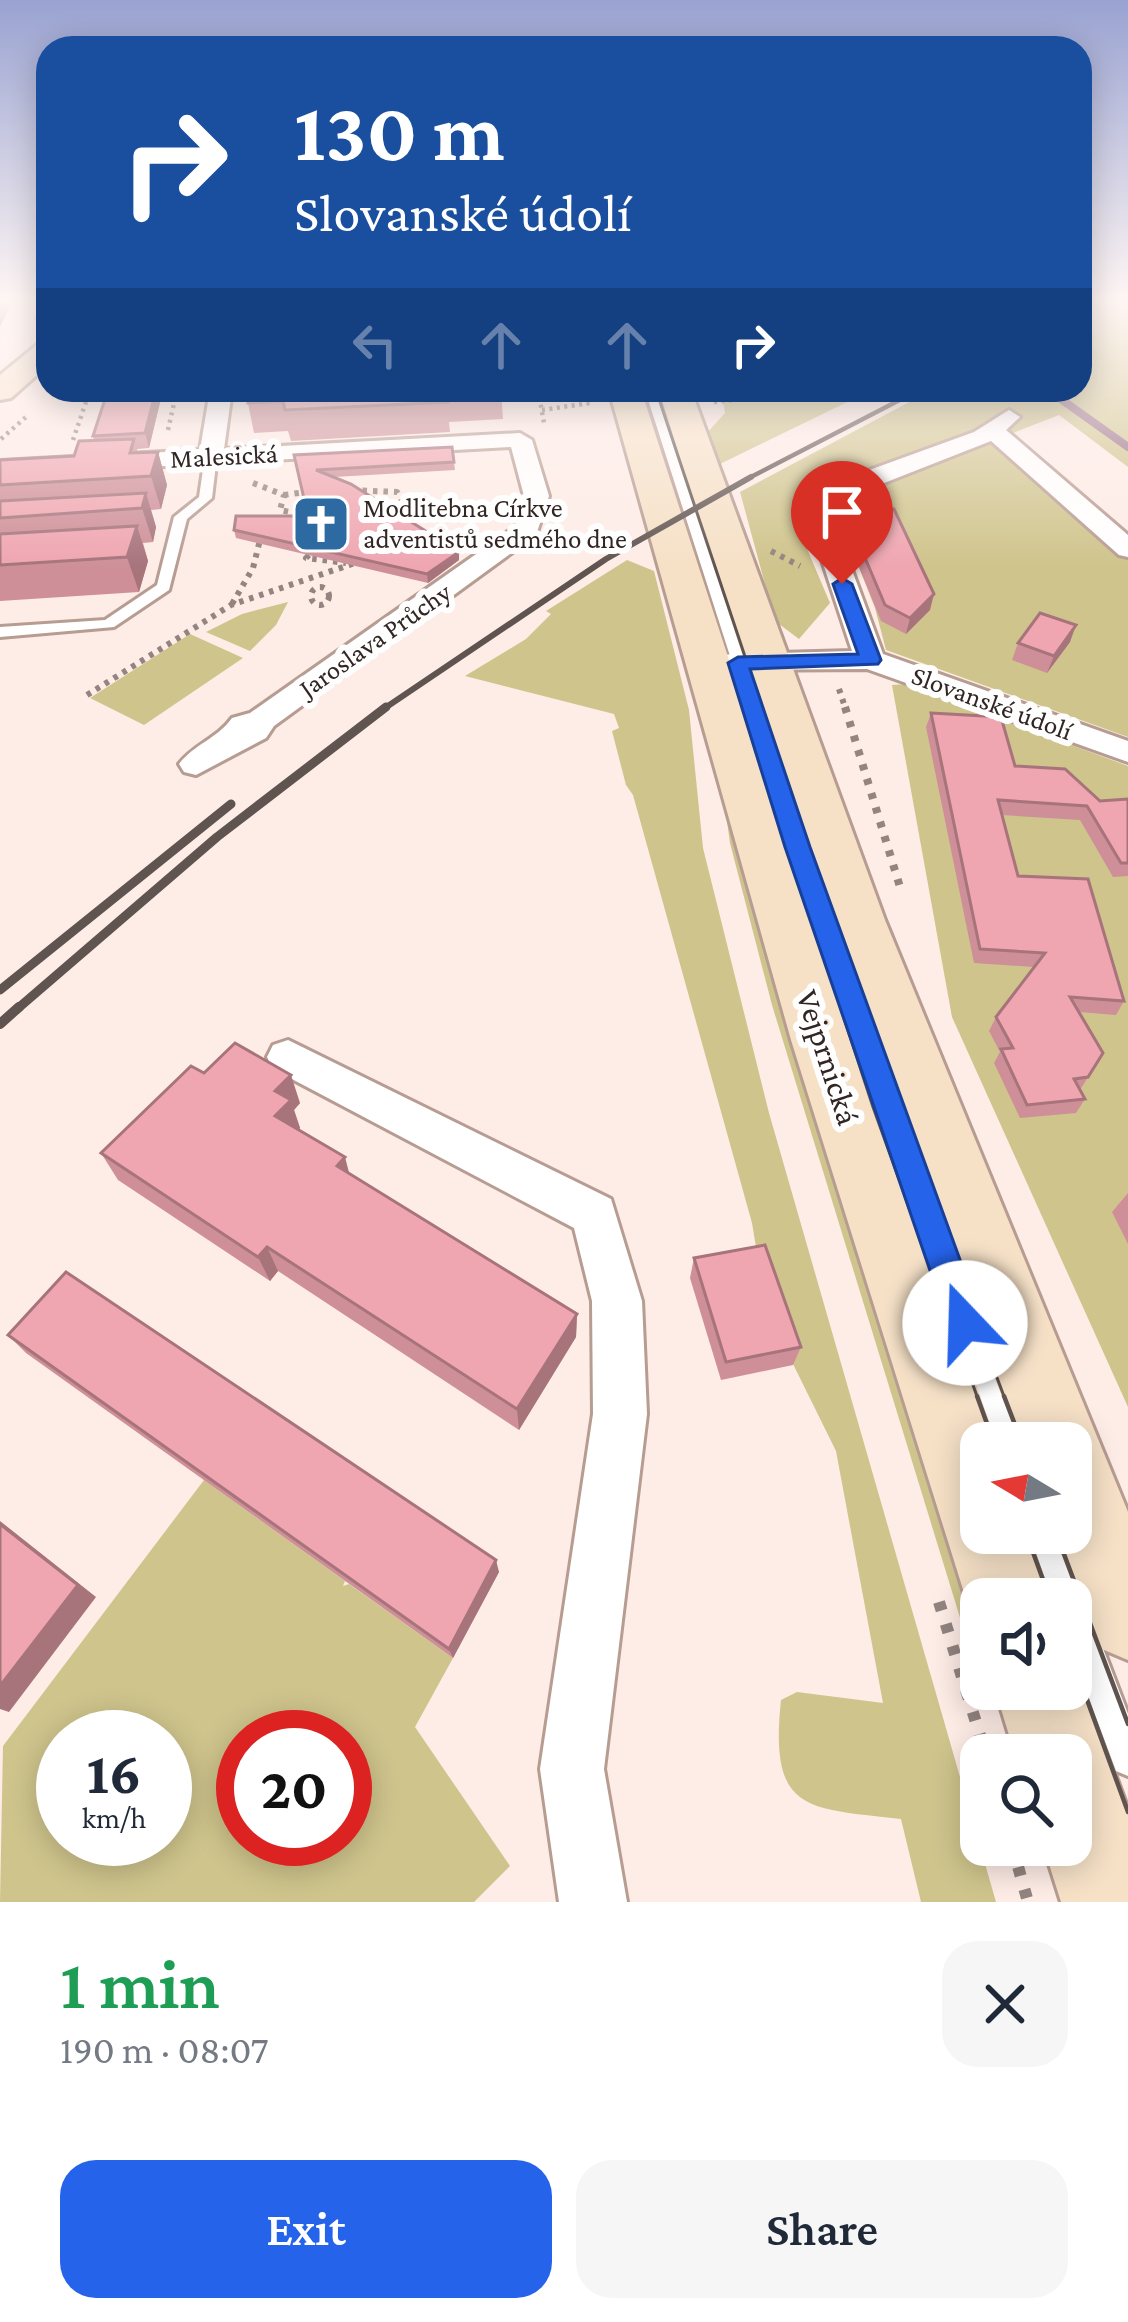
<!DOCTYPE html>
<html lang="en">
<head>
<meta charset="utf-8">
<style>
	:root { --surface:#fff; --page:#f6f6f7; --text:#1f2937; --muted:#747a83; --accent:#2563eb }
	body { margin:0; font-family:"Crimson Pro",serif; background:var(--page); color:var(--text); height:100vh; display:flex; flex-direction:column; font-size:45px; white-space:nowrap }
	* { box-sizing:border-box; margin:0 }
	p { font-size:39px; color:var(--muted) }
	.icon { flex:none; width:66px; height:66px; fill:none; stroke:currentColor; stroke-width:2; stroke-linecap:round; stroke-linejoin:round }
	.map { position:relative; height:1902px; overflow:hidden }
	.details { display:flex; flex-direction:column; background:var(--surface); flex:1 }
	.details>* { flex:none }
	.hud { position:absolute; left:36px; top:36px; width:1056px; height:366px; border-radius:36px; box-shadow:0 6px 30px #0003; background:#1a4fa0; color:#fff; overflow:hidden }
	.needle { width:78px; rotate:280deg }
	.buttons { position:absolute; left:960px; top:1422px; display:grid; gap:24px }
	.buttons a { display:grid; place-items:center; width:132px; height:132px; border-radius:24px; background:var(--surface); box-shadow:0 6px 30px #0003; font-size:60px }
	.speed { position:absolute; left:36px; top:1710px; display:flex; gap:24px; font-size:60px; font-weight:700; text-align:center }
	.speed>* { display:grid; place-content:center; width:156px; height:156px; border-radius:50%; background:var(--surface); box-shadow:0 6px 30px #0003; line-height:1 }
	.speed small { font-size:30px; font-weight:400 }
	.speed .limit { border:18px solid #d22; background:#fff; color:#111 }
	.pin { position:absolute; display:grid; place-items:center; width:102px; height:102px; color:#fff; margin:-123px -51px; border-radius:50% 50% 50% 0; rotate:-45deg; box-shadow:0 0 12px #0007 }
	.pin .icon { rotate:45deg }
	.me { position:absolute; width:132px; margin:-66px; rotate:339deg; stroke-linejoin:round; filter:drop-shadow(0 0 9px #0008) }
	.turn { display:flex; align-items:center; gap:42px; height:252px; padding:0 60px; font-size:54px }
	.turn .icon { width:156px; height:156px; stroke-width:2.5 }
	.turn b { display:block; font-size:84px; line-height:102px }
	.lanes { display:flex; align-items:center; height:114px; padding:0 60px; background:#0003; justify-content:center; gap:60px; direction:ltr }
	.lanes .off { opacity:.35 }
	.round { display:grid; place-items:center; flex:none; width:126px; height:126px; border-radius:36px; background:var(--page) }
	.headline { display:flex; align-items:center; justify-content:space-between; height:204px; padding:0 60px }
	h1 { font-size:72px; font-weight:600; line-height:90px; color:#1e9e55 }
	.cta { display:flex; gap:24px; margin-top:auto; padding:24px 60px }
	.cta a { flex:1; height:138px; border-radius:36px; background:var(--accent); color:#fff; font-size:48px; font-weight:600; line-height:138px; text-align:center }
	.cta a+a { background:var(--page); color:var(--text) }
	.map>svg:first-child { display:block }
	.green { fill:#cfc48c; fill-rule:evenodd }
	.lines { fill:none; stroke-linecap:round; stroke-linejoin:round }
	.stream { stroke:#966b85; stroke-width:8 }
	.service-casing { stroke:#b79c92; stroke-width:6 }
	.minor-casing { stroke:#b79c92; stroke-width:6 }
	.secondary-casing { stroke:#b79c92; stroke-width:6 }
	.path-far3 { stroke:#928480; stroke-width:4.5; stroke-dasharray:3 4.5; stroke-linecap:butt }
	.path-far2 { stroke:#928480; stroke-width:6; stroke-dasharray:4.5 6; stroke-linecap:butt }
	.path-far1 { stroke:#928480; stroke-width:8; stroke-dasharray:6 9; stroke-linecap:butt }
	.path { stroke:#928480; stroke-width:12; stroke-dasharray:9 14; stroke-linecap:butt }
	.service { fill:#fff; fill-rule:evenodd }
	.minor { fill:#fff; fill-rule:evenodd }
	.secondary { fill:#f6e1c7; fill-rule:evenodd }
	.tram-far1 { stroke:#605450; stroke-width:3 }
	.tram { stroke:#605450; stroke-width:4.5 }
	.rail-far3 { stroke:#605450; stroke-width:4.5 }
	.rail-far2 { stroke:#605450; stroke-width:6 }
	.rail-far1 { stroke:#605450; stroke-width:9 }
	.rail { stroke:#605450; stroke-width:10 }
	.wall { fill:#ce8f98 }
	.shaded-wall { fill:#a7747c }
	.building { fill:#efa6b1; stroke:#a7747c; stroke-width:3 }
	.route { fill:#2563eb; stroke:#184099; stroke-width:3 }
	.labels { text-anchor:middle; stroke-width:12; stroke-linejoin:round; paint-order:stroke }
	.far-street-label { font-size:27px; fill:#312623; stroke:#fefefe }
	.far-poi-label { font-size:27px; fill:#312623; stroke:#fefefe; text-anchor:start }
	.street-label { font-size:33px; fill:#312623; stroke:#fefefe }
</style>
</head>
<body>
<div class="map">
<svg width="1128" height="1902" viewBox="0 0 1128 1902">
	<rect width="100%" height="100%" fill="#feece6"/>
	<!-- green -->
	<g class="green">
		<polygon points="1096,301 1128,301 1128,467 1059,415 987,443 1000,448 1128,559 1128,737 886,650 875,608 833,502 794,518 830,603 799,639 775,621 740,492 932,390 1080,390 1080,311"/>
		<polygon points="733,390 872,390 718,465 706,434 725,413 722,396"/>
		<path d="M627 560 654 571 689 710 703 848 769 1113 996 1902H921L901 1819C806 1808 769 1813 781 1700L797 1692 883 1703 836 1451 793 1364 759 1265 752 1223 633 795 626 785 612 731 619 728 614 714 465 676 526 639 551 614 546 611Z"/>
		<polygon points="288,602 276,625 250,651 206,632 242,614"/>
		<polygon points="190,634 243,658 144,725 90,698"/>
		<polygon points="907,684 1128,766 1128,1407 952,1017 892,685"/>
		<polygon points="718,756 981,1599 981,1686 772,1005 730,843"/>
		<path d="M204 1480 345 1581 343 1586 349 1584 453 1658 415 1727 510 1866 474 1902H0L3 1746ZM63 1737H165V1839H63ZM243 1737H345V1839H243Z"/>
	</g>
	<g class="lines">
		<!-- stream -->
		<polyline class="stream" points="1048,390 1128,447"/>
		<defs>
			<g id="service">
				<polygon points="645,390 657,390 834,919 1025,1443 995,1443 814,919"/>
				<polygon points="211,452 217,456 212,498 187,519 169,590 114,627 0,637 0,627 105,620 157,585 174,517 199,497 205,456"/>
				<polygon points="1029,1533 1059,1533 1128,1714 1128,1776 1116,1771 1071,1650 1071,1599 1052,1599"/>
			</g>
			<g id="minor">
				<path d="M210 390H232L224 449 520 433 532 440 549 496 536 535 274 726 266 738 196 775 184 772 179 764C193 745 218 738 232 718L250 713 516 526 524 496 511 447 0 475V461L200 450Z"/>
				<polygon points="1009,410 1020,417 1006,430 1128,535 1128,557 1119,555 991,441 828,505 883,654 1128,741 1128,762 867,669 699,670 695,664 710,655 852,651 803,503 817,489 974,432"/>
				<polygon points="288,1040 611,1199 642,1301 647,1414 604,1769 627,1902 559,1902 540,1769 593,1414 592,1301 574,1228 273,1069 267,1057 273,1045"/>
			</g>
			<g id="secondary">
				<polygon points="48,341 48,365 11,398 0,400 0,375 38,344"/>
				<polygon points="609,390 641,390 853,1040 997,1443 981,1443 981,1533 1029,1533 1052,1599 981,1599 981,1631 966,1599 791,1040"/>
				<path d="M659 390H691L885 920 1128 1512V1660L1097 1647 1053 1533H1071V1443H1019C889 1095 767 745 659 390Z"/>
				<polygon points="1071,1656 1128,1809 1128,1902 1061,1902 1043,1845 1071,1845 1071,1755 1015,1755 995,1689 1071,1689"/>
			</g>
		</defs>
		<!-- service casing -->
		<use href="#service" class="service-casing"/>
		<!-- minor casing -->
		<use href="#minor" class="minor-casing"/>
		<!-- secondary casing -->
		<use href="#secondary" class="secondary-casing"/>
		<!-- path-far3 -->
		<g class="path-far3">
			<polyline points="36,320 46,301"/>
			<polyline points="538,390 544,423"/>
			<polyline points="714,402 756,398 760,390"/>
			<polyline points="542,410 590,403"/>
			<polyline points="168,430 177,390"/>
			<polyline points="1,439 26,417"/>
			<polyline points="73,440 90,390"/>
		</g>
		<!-- path-far2 -->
		<g class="path-far2">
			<polyline points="253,483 284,495 280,510 300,514"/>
			<polyline points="352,490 397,492 408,511 407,524"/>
			<polyline points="284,495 313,491"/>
			<polyline points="771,551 800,566"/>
			<polyline points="309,555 306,558 346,563"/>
			<circle cx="320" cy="596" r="9"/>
			<polyline points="232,604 253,568 261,536"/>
			<polyline points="839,689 846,710"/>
			<polyline points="87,695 231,605 358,562"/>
		</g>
		<!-- path-far1 -->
		<polyline class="path-far1" points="845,707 900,887"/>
		<!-- path -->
		<g class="path">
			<polyline points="939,1602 986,1755"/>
			<polyline points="1012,1845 1028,1902"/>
		</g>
		<!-- service -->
		<use href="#service" class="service"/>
		<!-- minor -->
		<use href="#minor" class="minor"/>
		<!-- secondary -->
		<use href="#secondary" class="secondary"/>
		<!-- tram-far1 -->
		<g class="tram-far1">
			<polyline points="656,390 895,1106 1005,1399"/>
			<polyline points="794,865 873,1107 978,1399"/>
		</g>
		<!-- tram -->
		<g class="tram">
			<polyline points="977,1396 994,1443"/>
			<polyline points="1004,1396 1022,1443"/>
			<polyline points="1026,1533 1050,1599"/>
			<polyline points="1056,1533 1128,1724"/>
			<polyline points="1071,1656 1128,1812"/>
		</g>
		<!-- rail-far3 -->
		<polyline class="rail-far3" points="745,480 919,390"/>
		<!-- rail-far2 -->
		<polyline class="rail-far2" points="382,710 606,559 751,477"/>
		<!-- rail-far1 -->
		<g class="rail-far1">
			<polyline points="0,990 231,804"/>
			<polyline points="16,1010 217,837 386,707"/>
		</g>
		<!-- rail -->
		<polyline class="rail" points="0,1024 19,1007"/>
	</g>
	<!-- wall -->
	<g class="wall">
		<polygon points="108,390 163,390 149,448 137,449 138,453 158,452 167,485 161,509 151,510 156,527 153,542 143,543 148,561 139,592 0,601 0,460 74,456 94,441 93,436"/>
		<polygon points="249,390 501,390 503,419 449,422 450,432 291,441 288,431 254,433 248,403"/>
		<polygon points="452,447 455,470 334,477 459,560 428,583 236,538 234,530 308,516 294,455"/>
		<polygon points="841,501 930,610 906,634 881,621 838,516"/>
		<polygon points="1070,642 1047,673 1012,660 1018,643"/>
		<polygon points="931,713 1015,766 1100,801 1128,799 1128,876 1113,877 1080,820 1002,815 1018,876 1124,1001 1116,1015 1079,1012 1103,1053 1080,1090 1085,1099 1076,1113 1020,1118 994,1063 1000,1052 989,1031 996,1017 1034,967 974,963 926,727"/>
		<polygon points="204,1073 300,1103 294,1110 300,1128 299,1130 350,1174 577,1314 576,1337 519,1430 278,1271 270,1281 118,1180 101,1153"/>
		<polygon points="1128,1193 1128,1244 1112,1212"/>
		<polygon points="694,1258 801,1347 793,1365 721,1380 690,1278"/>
		<polygon points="8,1335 499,1572 453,1658 26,1353"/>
	</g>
	<!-- shaded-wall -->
	<g class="shaded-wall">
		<polygon points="2,301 13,301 0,327 0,304"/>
		<polygon points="156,390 163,390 149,448 145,433"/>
		<polygon points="158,452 167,485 161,509 151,476"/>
		<polygon points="146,493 156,527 153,542 142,508"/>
		<polygon points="137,526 148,561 139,592 127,557"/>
		<polygon points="459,552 459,560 428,583 427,574"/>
		<polygon points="934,594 930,610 906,634 910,618"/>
		<polygon points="1076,625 1070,642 1047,673 1054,656"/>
		<polygon points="291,1075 300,1103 294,1110 300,1128 286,1144 275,1116 275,1091"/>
		<polygon points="345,1157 352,1184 337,1166"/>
		<polygon points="267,1247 278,1271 270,1281 258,1257"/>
		<polygon points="577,1314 576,1337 519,1430 517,1409"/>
		<polygon points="0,1521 96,1597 9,1712 0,1709"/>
		<polygon points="496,1560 499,1572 453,1658 449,1649"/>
	</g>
	<!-- building -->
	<g class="building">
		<polygon points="108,390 156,390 145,433 93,436"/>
		<polygon points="249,390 474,390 446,392 448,402 285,410 283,401 248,403"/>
		<polygon points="134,439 130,453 158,452 151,476 0,485 0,460 74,456 79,441"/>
		<polygon points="452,447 454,462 316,470 351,484 459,552 427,574 234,530 236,516 308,516 294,455"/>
		<polygon points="146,493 142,508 0,518 0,501"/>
		<polygon points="884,500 888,509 894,509 934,594 910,618 885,605 841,501"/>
		<polygon points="137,526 127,557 0,565 0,534"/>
		<polygon points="1040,613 1076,625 1054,656 1018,643"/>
		<polygon points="931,713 1001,717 1015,766 1065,769 1100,801 1128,799 1128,863 1121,863 1087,806 998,800 1018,876 1088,879 1124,1001 1070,997 1103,1053 1088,1077 1074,1079 1085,1099 1027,1105 1001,1049 1013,1048 996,1017 1045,953 980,949"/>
		<polygon points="235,1043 291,1075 275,1091 291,1100 275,1116 345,1157 337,1166 577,1314 517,1409 267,1247 258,1257 101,1153 191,1066 204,1073"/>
		<polygon points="765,1245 801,1347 726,1362 694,1258"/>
		<polygon points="66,1272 496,1560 449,1649 8,1335"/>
		<polygon points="0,1524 78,1585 0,1686"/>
	</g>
	<!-- sky -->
	<linearGradient id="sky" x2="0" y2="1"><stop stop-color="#99a2d1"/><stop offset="0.53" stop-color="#fff6f4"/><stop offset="1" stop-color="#fff6f4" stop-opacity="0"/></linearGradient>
	<rect width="1128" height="567" fill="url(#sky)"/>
	<!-- route -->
	<polygon class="route" points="842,578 852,584 881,660 878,664 750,669 810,847 983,1323 978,1335 965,1340 953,1335 948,1323 785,847 728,663 738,657 858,654 833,584"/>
	<!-- icons -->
	<defs>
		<symbol id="church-square" viewBox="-11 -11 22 22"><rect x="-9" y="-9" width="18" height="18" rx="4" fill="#2e6aa2" stroke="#fefefe"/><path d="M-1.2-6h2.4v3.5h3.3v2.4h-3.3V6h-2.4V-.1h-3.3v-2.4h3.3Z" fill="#fff"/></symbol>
	</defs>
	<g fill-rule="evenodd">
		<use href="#church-square" x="288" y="491" width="66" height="66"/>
	</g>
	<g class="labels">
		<!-- far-street labels -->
		<g class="far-street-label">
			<text transform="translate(224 456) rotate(-3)" y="9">Malesická</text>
			<text transform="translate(375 640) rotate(-35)" y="9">Jaroslava Průchy</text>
			<text transform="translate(992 703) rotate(20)" y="9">Slovanské údolí</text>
		</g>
		<!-- far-poi labels -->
		<g class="far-poi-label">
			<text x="363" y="517">Modlitebna Církve<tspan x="363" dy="31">adventistů sedmého dne</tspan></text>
		</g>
		<!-- street labels -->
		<g class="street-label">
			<text transform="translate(829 1057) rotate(72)" y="12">Vejprnická</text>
		</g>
	</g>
</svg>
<div class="buttons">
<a><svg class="needle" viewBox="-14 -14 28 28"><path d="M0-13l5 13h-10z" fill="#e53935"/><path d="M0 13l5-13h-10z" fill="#747a83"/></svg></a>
<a><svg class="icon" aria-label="sound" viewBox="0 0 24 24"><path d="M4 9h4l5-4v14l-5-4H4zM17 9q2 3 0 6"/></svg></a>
<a><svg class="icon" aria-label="search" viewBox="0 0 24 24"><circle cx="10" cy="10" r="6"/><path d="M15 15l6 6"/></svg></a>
</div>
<div class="speed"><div>16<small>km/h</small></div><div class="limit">20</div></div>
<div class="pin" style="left:842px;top:584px;background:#d93025"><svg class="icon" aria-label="arrive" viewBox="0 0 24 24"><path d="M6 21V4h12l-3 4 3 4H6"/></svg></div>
<svg class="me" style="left:965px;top:1323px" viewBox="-20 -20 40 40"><circle r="19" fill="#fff"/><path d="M0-13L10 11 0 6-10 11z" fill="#2563eb"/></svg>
<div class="hud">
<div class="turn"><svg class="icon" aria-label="right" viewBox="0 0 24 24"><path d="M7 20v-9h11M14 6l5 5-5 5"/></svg><div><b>130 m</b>Slovanské údolí</div></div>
<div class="lanes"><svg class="icon off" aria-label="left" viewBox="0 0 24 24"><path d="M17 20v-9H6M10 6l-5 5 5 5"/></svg><svg class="icon off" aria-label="ahead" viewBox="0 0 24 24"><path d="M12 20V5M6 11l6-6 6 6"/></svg><svg class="icon off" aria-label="ahead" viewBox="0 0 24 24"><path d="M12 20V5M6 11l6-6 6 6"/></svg><svg class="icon" aria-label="right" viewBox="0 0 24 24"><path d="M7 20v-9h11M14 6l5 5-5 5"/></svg></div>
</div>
</div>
<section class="details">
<div class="headline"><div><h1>1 min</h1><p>190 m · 08:07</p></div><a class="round"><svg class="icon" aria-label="close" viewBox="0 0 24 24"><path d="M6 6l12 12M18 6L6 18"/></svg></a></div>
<div class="cta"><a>Exit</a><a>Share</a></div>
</section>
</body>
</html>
